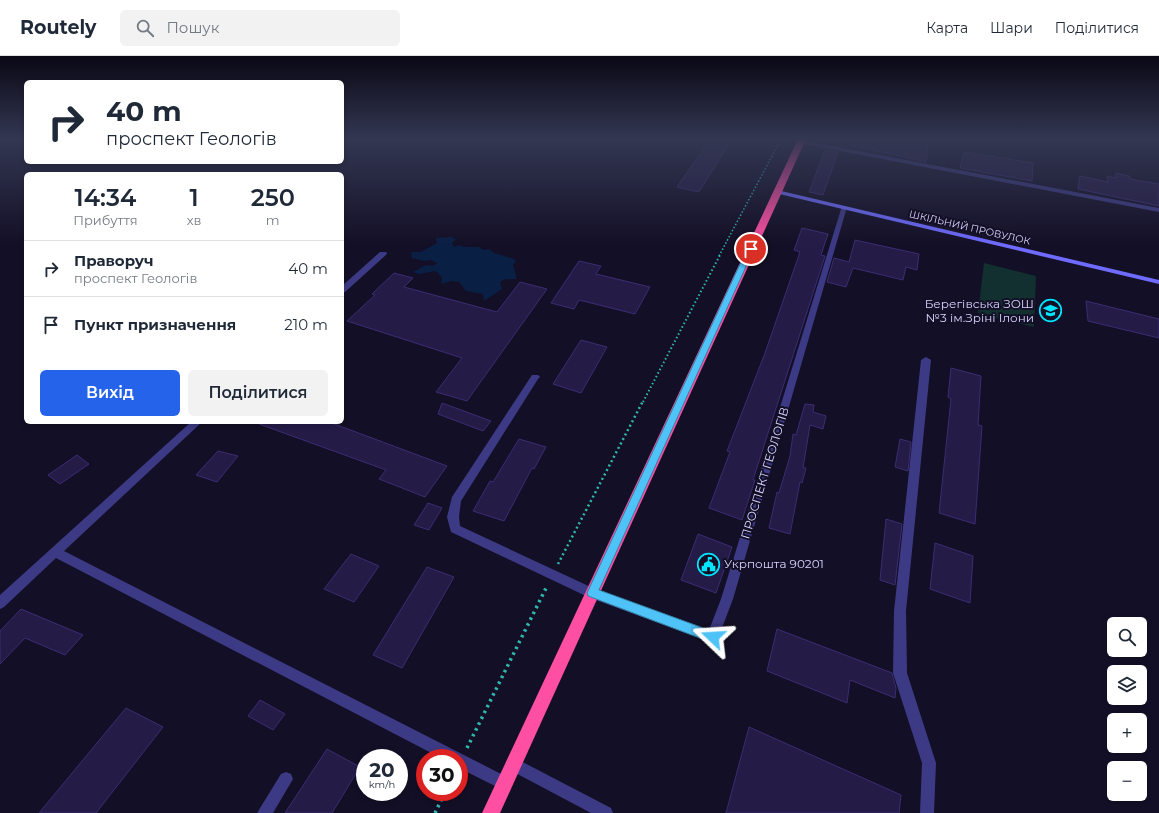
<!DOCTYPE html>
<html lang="uk">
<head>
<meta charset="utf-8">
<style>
	:root { --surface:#fff; --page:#f2f2f3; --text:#1f2937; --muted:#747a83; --line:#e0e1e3; --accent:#2563eb }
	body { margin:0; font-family:Montserrat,sans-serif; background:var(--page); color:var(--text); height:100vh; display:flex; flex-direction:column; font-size:15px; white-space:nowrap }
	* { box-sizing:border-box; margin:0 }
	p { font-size:13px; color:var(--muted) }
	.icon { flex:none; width:22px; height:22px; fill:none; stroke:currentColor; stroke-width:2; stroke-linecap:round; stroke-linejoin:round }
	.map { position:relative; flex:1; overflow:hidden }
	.details { position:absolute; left:24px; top:116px; width:320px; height:252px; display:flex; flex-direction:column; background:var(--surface); border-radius:6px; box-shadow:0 2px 6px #0003 }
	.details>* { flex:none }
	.guide { position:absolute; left:24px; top:24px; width:320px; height:84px; border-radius:6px; box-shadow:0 2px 6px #0003; background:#fff; color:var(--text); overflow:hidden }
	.buttons { position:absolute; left:1107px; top:561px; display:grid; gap:8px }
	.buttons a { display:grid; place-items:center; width:40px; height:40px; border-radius:6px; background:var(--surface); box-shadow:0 2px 6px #0003; font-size:20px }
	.speed { position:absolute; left:356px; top:693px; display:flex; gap:8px; font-size:20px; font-weight:700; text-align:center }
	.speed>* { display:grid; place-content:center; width:52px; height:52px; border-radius:50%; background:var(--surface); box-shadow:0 2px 6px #0003; line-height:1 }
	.speed small { font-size:10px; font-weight:400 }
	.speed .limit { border:6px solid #d22; background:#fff; color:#111 }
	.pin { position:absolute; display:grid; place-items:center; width:34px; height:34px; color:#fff; margin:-17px; border:2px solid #fff; border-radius:50%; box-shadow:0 1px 4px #0007 }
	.me { position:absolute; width:44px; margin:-22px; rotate:290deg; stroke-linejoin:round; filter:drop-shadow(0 0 3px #0008) }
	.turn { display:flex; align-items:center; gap:14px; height:84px; padding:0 16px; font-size:18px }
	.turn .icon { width:52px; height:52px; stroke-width:2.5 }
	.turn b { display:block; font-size:28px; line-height:34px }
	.eta { display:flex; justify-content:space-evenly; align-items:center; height:68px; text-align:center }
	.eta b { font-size:24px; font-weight:600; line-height:28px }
	.action { display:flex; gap:8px; margin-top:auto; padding:8px 16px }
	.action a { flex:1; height:46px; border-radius:6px; background:var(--accent); color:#fff; font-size:16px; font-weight:600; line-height:46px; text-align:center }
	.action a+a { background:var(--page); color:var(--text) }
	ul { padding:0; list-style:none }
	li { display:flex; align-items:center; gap:12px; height:56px; padding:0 16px; border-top:1px solid var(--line) }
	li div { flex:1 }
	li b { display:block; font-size:15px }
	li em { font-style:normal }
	header { display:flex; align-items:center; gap:24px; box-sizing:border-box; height:56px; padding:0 20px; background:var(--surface); border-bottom:1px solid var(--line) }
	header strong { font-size:19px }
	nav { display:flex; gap:22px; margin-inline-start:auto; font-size:14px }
	.search { width:280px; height:36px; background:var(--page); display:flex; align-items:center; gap:10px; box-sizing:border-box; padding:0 14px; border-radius:6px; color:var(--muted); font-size:15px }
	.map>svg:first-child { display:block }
	.green { fill:#12302f }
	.water { fill:#0a1f44 }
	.building { fill:#241b47; stroke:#3b2d73 }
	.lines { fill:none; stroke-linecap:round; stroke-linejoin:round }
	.path-far3 { stroke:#2fb8b0; stroke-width:1.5; stroke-dasharray:1.5 2; stroke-linecap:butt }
	.path-far2 { stroke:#2fb8b0; stroke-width:2; stroke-dasharray:1.5 2.5; stroke-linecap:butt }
	.path-far1 { stroke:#2fb8b0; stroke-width:2.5; stroke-dasharray:2 3; stroke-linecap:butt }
	.path { stroke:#2fb8b0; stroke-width:3.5; stroke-dasharray:2.5 4; stroke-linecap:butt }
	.street { fill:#3d3a85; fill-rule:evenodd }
	.secondary { fill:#6f6bff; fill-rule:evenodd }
	.highway { fill:#ff4fa3; fill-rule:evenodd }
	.route { fill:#4fc3f7; stroke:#337fa1 }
	.labels { text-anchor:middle; stroke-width:4; stroke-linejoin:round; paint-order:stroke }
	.far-street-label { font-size:10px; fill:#d9d4ff; stroke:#130f26 }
	.poi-label { font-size:12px; fill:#d9d4ff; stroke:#130f26; text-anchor:end }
	.street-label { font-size:12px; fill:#d9d4ff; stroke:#130f26 }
</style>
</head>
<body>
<header>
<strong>Routely</strong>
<div class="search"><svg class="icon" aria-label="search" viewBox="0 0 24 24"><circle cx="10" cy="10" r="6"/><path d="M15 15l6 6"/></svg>Пошук</div>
<nav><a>Карта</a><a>Шари</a><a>Поділитися</a></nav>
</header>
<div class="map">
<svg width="1159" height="757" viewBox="0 0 1159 757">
	<rect width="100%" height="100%" fill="#130f26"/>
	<!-- green -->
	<polygon class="green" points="984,207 1036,220 1034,271 978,257"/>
	<!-- water -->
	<polygon class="water" points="451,181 456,183 452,187 454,191 459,189 463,191 479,191 483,194 489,193 494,197 514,203 516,205 513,209 517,223 506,223 500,226 502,233 484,245 483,238 466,235 459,226 452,225 441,228 442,222 436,215 419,218 413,216 426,209 433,210 437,207 431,204 425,205 412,202 411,196 421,196 437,187 436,182"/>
	<!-- building -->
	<g class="building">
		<polygon points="711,83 732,83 699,136 677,131"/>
		<polygon points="851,83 929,83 926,106 850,89"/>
		<polygon points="825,94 838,96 823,139 809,136"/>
		<polygon points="964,96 1033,107 1032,125 960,112"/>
		<polygon points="1116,117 1129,120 1130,123 1159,128 1159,150 1078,133 1080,120 1108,126 1107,120 1116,122"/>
		<polygon points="802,172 828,178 821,199 825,200 753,424 755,424 742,464 709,452 730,396 727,395 765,297 800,196 794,194"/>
		<polygon points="855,184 919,198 917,214 906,211 903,224 853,212 846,231 827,226 834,202 849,206"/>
		<polygon points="579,205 601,210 596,218 650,231 635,258 579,244 574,253 551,247"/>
		<polygon points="394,217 413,222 404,231 497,256 520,226 547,233 467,345 436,336 462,302 347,265 375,239 372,238"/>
		<polygon points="1086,245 1159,263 1159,282 1088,265"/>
		<polygon points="581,284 607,291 581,337 553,328"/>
		<polygon points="951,312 981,320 978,369 982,370 975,468 939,457 951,343 948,341"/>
		<polygon points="442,347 491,365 483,375 438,358"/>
		<polygon points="805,348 814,349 813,356 826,360 823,373 810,369 803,412 806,412 802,427 800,426 790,478 769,472 777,436 779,437 790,400 793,378 796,379"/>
		<polygon points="259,366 329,366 447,410 425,441 379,423 386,414 259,368"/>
		<polygon points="519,383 546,391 534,413 532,412 504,465 473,455 490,425 493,426"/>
		<polygon points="900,383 911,386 908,415 895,411"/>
		<polygon points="218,395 238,400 217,426 196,419"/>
		<polygon points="77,399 89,408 60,428 48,419"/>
		<polygon points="428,447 442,452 429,474 414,469"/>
		<polygon points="886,463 902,468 895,529 880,524"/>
		<polygon points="698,478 732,491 716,537 681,524"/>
		<polygon points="935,487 973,500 970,547 930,533"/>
		<polygon points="351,498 379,510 354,546 324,533"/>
		<polygon points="427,511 454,521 402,612 373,599"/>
		<polygon points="21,553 83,579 65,599 25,582 0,608 0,575"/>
		<polygon points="777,573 892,617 896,632 895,642 850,624 847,647 767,615"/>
		<polygon points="260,644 285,658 273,674 248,660"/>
		<polygon points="126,652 163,671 96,757 39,757"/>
		<polygon points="749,671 901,739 899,757 726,757"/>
		<polygon points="327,693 360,711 332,757 285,757"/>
	</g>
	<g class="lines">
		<!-- path-far3 -->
		<polyline class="path-far3" points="719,200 781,83"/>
		<!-- path-far2 -->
		<polyline class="path-far2" points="643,346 720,199"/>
		<!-- path-far1 -->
		<polyline class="path-far1" points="558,508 643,345"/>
		<!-- path -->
		<g class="path">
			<polyline points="467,692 547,530"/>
			<polyline points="435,757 445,736"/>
		</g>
		<!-- street -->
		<g class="street">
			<polygon points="801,84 1159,152 1159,156 799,87 798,86"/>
			<polygon points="842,150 847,151 733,543 717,585 713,587 588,541 451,476 447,461 452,441 532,319 538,319 540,321 538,323 461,445 459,461 460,470 595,533 709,574 721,543"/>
			<polygon points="380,196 386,196 387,198 345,236 342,237 342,230"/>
			<polygon points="926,301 931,304 906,555 907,617 936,707 934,757 920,757 922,707 893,617 894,555 921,304"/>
			<polygon points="191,366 202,366 64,495 509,722 511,727 509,732 504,734 499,732 459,712 459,702 441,702 56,502 4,551 0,553 0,539"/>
			<polygon points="513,701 611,752 613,757 591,757 508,713 506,708 508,703"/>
			<polygon points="286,716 291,718 293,723 273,757 257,757 281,718"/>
		</g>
		<!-- secondary -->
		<polygon class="secondary" points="777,134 1159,224 1159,228 775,137 775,135"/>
		<!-- highway -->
		<polygon class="highway" points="798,83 806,83 500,757 482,757"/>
	</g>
	<!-- sky -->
	<linearGradient id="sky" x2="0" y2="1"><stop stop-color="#0a0815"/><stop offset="0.44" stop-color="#333752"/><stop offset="1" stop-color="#333752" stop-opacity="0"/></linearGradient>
	<rect width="1159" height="189" fill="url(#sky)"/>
	<!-- route -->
	<polygon class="route" points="748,191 754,193 599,534 717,577 719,581 717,585 713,587 588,540 587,537"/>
	<!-- icons -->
	<defs>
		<symbol id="school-ring" viewBox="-11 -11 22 22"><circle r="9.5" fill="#130f26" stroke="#00e5ff" stroke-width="1.5"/><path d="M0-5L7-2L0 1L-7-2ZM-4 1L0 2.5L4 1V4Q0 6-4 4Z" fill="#00e5ff"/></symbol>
		<symbol id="civic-ring" viewBox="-11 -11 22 22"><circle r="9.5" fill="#130f26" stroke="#00e5ff" stroke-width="1.5"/><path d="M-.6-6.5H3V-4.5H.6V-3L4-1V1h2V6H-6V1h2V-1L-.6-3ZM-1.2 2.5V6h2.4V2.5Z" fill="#00e5ff"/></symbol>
	</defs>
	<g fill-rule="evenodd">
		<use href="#school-ring" x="1038" y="242" width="25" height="25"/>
		<use href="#civic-ring" x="696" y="496" width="25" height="25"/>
	</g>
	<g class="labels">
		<!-- far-street labels -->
		<g class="far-street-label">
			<text transform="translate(970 171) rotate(13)" y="4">ШКІЛЬНИЙ ПРОВУЛОК</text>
		</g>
		<!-- poi labels -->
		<g class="poi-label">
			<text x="1034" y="252">Берегівська ЗОШ<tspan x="1034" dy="14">№3 ім.Зріні Ілони</tspan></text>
			<text x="724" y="512" text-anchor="start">Укрпошта 90201</text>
		</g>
		<!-- street labels -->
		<g class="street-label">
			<text transform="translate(765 417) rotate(-73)" y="4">ПРОСПЕКТ ГЕОЛОГІВ</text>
		</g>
	</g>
</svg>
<div class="buttons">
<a><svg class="icon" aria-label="search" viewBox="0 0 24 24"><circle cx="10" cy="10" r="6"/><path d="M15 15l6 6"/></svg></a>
<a><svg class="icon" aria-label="layers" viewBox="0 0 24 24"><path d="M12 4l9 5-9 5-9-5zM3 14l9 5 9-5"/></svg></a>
<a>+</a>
<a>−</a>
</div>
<div class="speed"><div>20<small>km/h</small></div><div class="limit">30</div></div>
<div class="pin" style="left:751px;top:193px;background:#d93025"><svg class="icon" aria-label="arrive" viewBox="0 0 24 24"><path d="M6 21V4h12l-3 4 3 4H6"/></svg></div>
<svg class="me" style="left:713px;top:581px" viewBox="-20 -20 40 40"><path d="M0-17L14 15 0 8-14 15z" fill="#4fc3f7" stroke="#fff" stroke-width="4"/></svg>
<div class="guide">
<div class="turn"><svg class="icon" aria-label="right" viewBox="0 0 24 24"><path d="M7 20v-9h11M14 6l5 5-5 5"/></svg><div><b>40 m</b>проспект Геологів</div></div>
</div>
<section class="details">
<div class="eta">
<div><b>14:34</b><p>Прибуття</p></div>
<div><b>1</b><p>хв</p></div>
<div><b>250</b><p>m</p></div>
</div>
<ul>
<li><svg class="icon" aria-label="right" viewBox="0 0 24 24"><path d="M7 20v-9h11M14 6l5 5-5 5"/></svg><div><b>Праворуч</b><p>проспект Геологів</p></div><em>40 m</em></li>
<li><svg class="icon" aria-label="arrive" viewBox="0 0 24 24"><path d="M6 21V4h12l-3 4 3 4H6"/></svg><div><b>Пункт призначення</b></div><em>210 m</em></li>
</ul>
<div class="action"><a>Вихід</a><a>Поділитися</a></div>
</section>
</div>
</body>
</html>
